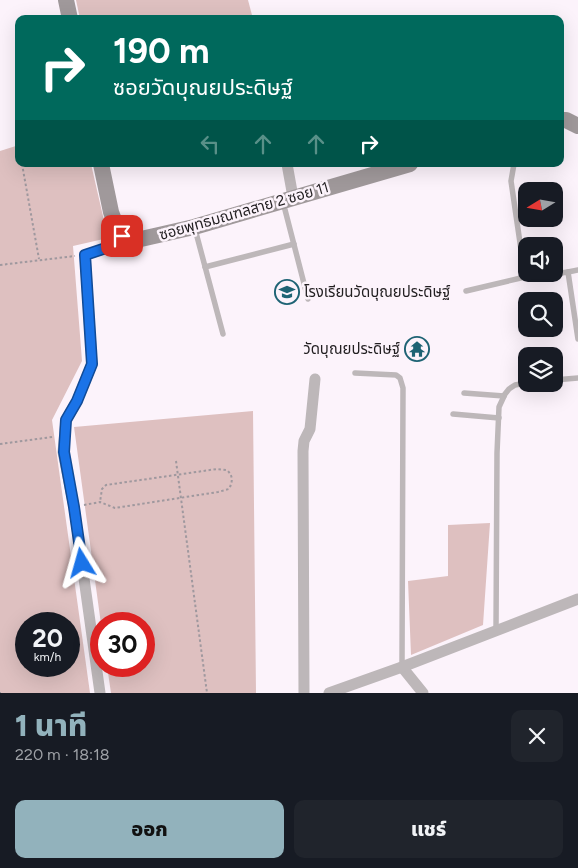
<!DOCTYPE html>
<html lang="th">
<head>
<meta charset="utf-8">
<style>
	:root { --surface:#171b24; --page:#20242c; --text:#f1f3f6; --muted:#9ea1a6; --accent:#92b2bc }
	body { margin:0; font-family:Figtree,"Noto Sans Thai",sans-serif; background:var(--page); color:var(--text); height:100vh; display:flex; flex-direction:column; font-size:19px; white-space:nowrap }
	* { box-sizing:border-box; margin:0 }
	p { font-size:16px; color:var(--muted) }
	.icon { flex:none; width:28px; height:28px; fill:none; stroke:currentColor; stroke-width:2; stroke-linecap:round; stroke-linejoin:round }
	.map { position:relative; height:693px; overflow:hidden }
	.panel { display:flex; flex-direction:column; background:var(--surface); flex:1 }
	.panel>* { flex:none }
	.guide { position:absolute; left:15px; top:15px; width:549px; height:152px; border-radius:10px; box-shadow:0 5px 20px #0002; background:#00695c; color:#fff; overflow:hidden }
	.needle { width:32px; rotate:259deg }
	.tools { position:absolute; left:518px; top:182px; display:grid; gap:10px }
	.tools a { display:grid; place-items:center; width:45px; height:45px; border-radius:10px; background:var(--surface); box-shadow:0 5px 20px #0002; font-size:25px }
	.speed { position:absolute; left:15px; top:612px; display:flex; gap:10px; font-size:25px; font-weight:700; text-align:center }
	.speed>* { display:grid; place-content:center; width:65px; height:65px; border-radius:50%; background:var(--surface); box-shadow:0 5px 20px #0002; line-height:1 }
	.speed small { font-size:12px; font-weight:400 }
	.speed .limit { border:8px solid #d22; background:#fff; color:#111 }
	.pin { position:absolute; display:grid; place-items:center; width:42px; height:42px; color:#fff; margin:-21px; border-radius:10px; box-shadow:0 2px 8px #0006 }
	.me { position:absolute; width:55px; margin:-28px; rotate:352deg; stroke-linejoin:round; filter:drop-shadow(0 0 4px #0008) }
	.turn { display:flex; align-items:center; gap:18px; height:105px; padding:0 15px; font-size:22px }
	.turn .icon { width:65px; height:65px; stroke-width:2.5 }
	.turn b { display:block; font-size:35px; line-height:42px }
	.lanes { display:flex; align-items:center; height:48px; padding:0 15px; background:#0003; justify-content:center; gap:25px; direction:ltr }
	.lanes .off { opacity:.35 }
	.round { display:grid; place-items:center; flex:none; width:52px; height:52px; border-radius:10px; background:var(--page) }
	.headline { display:flex; align-items:center; justify-content:space-between; height:85px; padding:0 15px }
	h1 { font-size:30px; font-weight:800; line-height:38px; color:var(--accent) }
	.cta { display:flex; gap:10px; margin-top:auto; padding:10px 15px }
	.cta a { flex:1; height:58px; border-radius:10px; background:var(--accent); color:#111; font-size:20px; font-weight:800; line-height:58px; text-align:center }
	.cta a+a { background:var(--page); color:var(--text) }
	.map>svg:first-child { display:block }
	.green { fill:#dec0c0; fill-rule:evenodd }
	.lines { fill:none; stroke-linecap:round; stroke-linejoin:round }
	.path { stroke:#9f989e; stroke-width:2; stroke-dasharray:2.5 2.5; stroke-linecap:butt }
	.lane { stroke:#bdb7b9; stroke-width:5.5 }
	.street { stroke:#bdb7b9; stroke-width:11 }
	.secondary { stroke:#a0999b; stroke-width:16 }
	.route-casing { stroke:#114b97; stroke-width:12 }
	.route { stroke:#1a73e8; stroke-width:9 }
	.labels { text-anchor:middle; stroke-width:5; stroke-linejoin:round; paint-order:stroke }
	.street-label { font-size:15px; fill:#221f21; stroke:#fcf3fb }
	.poi-label { font-size:15px; fill:#221f21; stroke:#fcf3fb; text-anchor:start }
</style>
</head>
<body>
<div class="map">
<svg width="578" height="693" viewBox="0 0 578 693">
	<rect width="100%" height="100%" fill="#fcf3fb"/>
	<!-- green -->
	<g class="green">
		<polygon points="76,0 248,0 253,19 80,19"/>
		<path d="M19 145V164H91L108 238 73 246 82 361 52 420 90 693H0V151ZM26 624H69V666H26Z"/>
		<polygon points="253,411 256,693 111,693 107,666 144,666 144,624 101,624 74,427"/>
		<polygon points="490,523 483,625 411,655 408,581 448,576 448,525"/>
	</g>
	<g class="lines">
		<!-- path -->
		<g class="path">
			<polyline points="18,144 19,146"/>
			<polyline points="22,164 39,259"/>
			<polyline points="0,265 75,256"/>
			<polyline points="0,444 52,437"/>
			<polyline points="176,461 207,693"/>
			<path d="M84 505 100 502 115 508 218 492 229 489C233 481 233 476 227 470L217 469 106 485 102 489 100 502"/>
			<polyline points="0,692 0,693"/>
		</g>
		<!-- lane -->
		<g class="lane">
			<polyline points="514,164 511,181 525,277 553,274"/>
			<polyline points="283,202 308,299"/>
			<polyline points="195,229 223,334"/>
			<polyline points="205,267 294,244"/>
			<polyline points="568,272 578,270"/>
			<polyline points="554,274 568,272 578,339"/>
			<polyline points="466,291 525,277"/>
			<polyline points="355,373 396,375 400,378 403,388 402,667"/>
			<polyline points="554,380 578,378"/>
			<polyline points="464,393 504,396"/>
			<polyline points="453,414 499,418"/>
			<polyline points="496,631 497,453 499,407 505,394 509,389 515,385 526,383"/>
		</g>
		<!-- street -->
		<g class="street">
			<polyline points="287,164 293,197"/>
			<polyline points="402,667 423,693"/>
			<polyline points="100,693 74,507 63,452 66,420 77,401 92,364 85,255 106,248 123,236"/>
			<polyline points="304,693 303,451 304,441 310,429 315,379"/>
			<polyline points="329,693 402,667 578,599"/>
		</g>
		<!-- secondary -->
		<g class="secondary">
			<polyline points="66,0 70,19"/>
			<polyline points="560,120 566,120 578,126"/>
			<polyline points="101,164 111,212 119,233 128,240 141,239 194,227 410,164"/>
		</g>
	</g>
	<g class="lines">
		<defs>
			<polyline id="route" points="82,563 74,507 64,452 66,420 77,401 92,364 85,255 106,248 122,236"/>
		</defs>
		<!-- route casing -->
		<use href="#route" class="route-casing"/>
		<!-- route -->
		<use href="#route" class="route"/>
	</g>
	<!-- icons -->
	<defs>
		<symbol id="school-ring" viewBox="-11 -11 22 22"><circle r="9.5" fill="#fcf3fb" stroke="#1e6374" stroke-width="1.5"/><path d="M0-5L7-2L0 1L-7-2ZM-4 1L0 2.5L4 1V4Q0 6-4 4Z" fill="#1e6374"/></symbol>
		<symbol id="temple-ring" viewBox="-11 -11 22 22"><circle r="9.5" fill="#fcf3fb" stroke="#1e6374" stroke-width="1.5"/><path d="M0-6L5-2H3V0L6.5 2.5H4V6H1.5V3h-3V6H-4V2.5H-6.5L-3 0V-2H-5Z" fill="#1e6374"/></symbol>
	</defs>
	<g fill-rule="evenodd">
		<use href="#school-ring" x="273" y="278" width="28" height="28"/>
		<use href="#temple-ring" x="403" y="335" width="28" height="28"/>
	</g>
	<g class="labels">
		<!-- street labels -->
		<g class="street-label">
			<text transform="translate(244 211) rotate(-16)" y="5">ซอยพุทธมณฑลสาย 2 ซอย 11</text>
		</g>
		<!-- poi labels -->
		<g class="poi-label">
			<text x="304" y="297">โรงเรียนวัดบุณยประดิษฐ์</text>
			<text x="400" y="354" text-anchor="end">วัดบุณยประดิษฐ์</text>
		</g>
	</g>
</svg>
<div class="tools">
<a><svg class="needle" viewBox="-14 -14 28 28"><path d="M0-13l5 13h-10z" fill="#e53935"/><path d="M0 13l5-13h-10z" fill="#9ea1a6"/></svg></a>
<a><svg class="icon" aria-label="sound" viewBox="0 0 24 24"><path d="M4 9h4l5-4v14l-5-4H4zM17 9q2 3 0 6"/></svg></a>
<a><svg class="icon" aria-label="search" viewBox="0 0 24 24"><circle cx="10" cy="10" r="6"/><path d="M15 15l6 6"/></svg></a>
<a><svg class="icon" aria-label="layers" viewBox="0 0 24 24"><path d="M12 4l9 5-9 5-9-5zM3 14l9 5 9-5"/></svg></a>
</div>
<div class="speed"><div>20<small>km/h</small></div><div class="limit">30</div></div>
<div class="pin" style="left:122px;top:236px;background:#d93025"><svg class="icon" aria-label="arrive" viewBox="0 0 24 24"><path d="M6 21V4h12l-3 4 3 4H6"/></svg></div>
<svg class="me" style="left:82px;top:563px" viewBox="-20 -20 40 40"><path d="M0-17L14 15 0 8-14 15z" fill="#1a73e8" stroke="#fff" stroke-width="4"/></svg>
<div class="guide">
<div class="turn"><svg class="icon" aria-label="right" viewBox="0 0 24 24"><path d="M7 20v-9h11M14 6l5 5-5 5"/></svg><div><b>190 m</b>ซอยวัดบุณยประดิษฐ์</div></div>
<div class="lanes"><svg class="icon off" aria-label="left" viewBox="0 0 24 24"><path d="M17 20v-9H6M10 6l-5 5 5 5"/></svg><svg class="icon off" aria-label="ahead" viewBox="0 0 24 24"><path d="M12 20V5M6 11l6-6 6 6"/></svg><svg class="icon off" aria-label="ahead" viewBox="0 0 24 24"><path d="M12 20V5M6 11l6-6 6 6"/></svg><svg class="icon" aria-label="right" viewBox="0 0 24 24"><path d="M7 20v-9h11M14 6l5 5-5 5"/></svg></div>
</div>
</div>
<section class="panel">
<div class="headline"><div><h1>1 นาที</h1><p>220 m · 18:18</p></div><a class="round"><svg class="icon" aria-label="close" viewBox="0 0 24 24"><path d="M6 6l12 12M18 6L6 18"/></svg></a></div>
<div class="cta"><a>ออก</a><a>แชร์</a></div>
</section>
</body>
</html>
